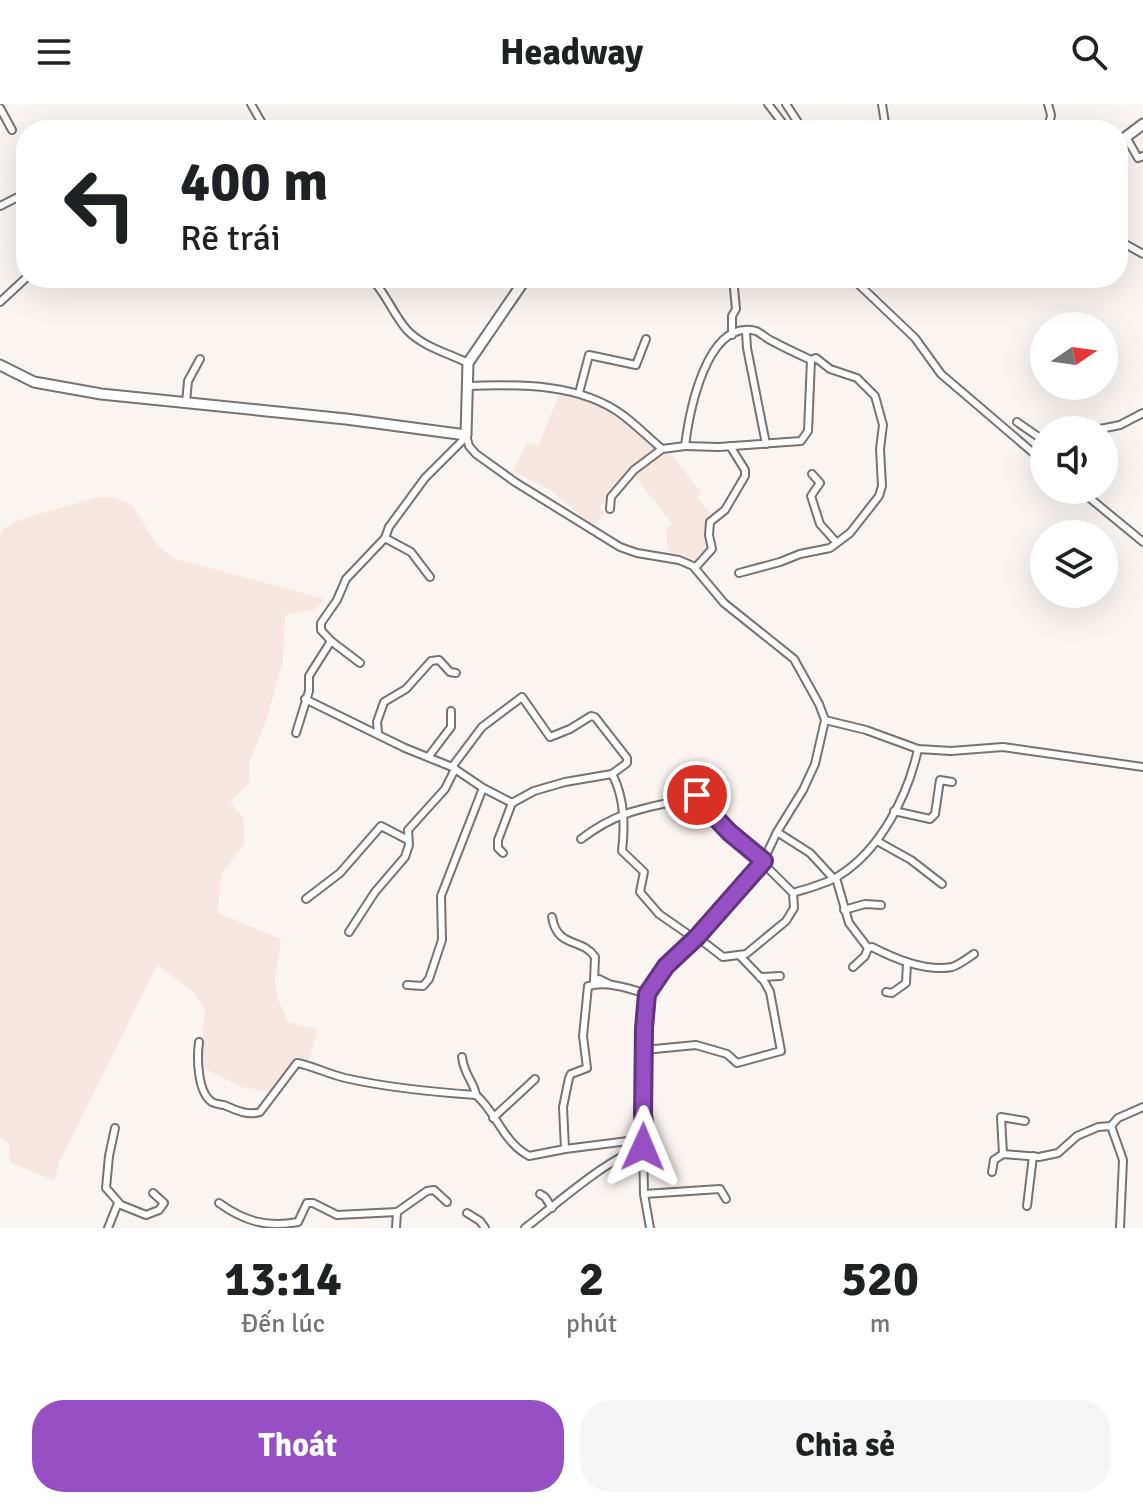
<!DOCTYPE html>
<html lang="vi">
<head>
<meta charset="utf-8">
<style>
	:root { --surface:#fff; --page:#f6f6f6; --text:#202124; --muted:#757577; --accent:#9750c4 }
	body { margin:0; font-family:Signika,sans-serif; background:var(--page); color:var(--text); height:100vh; display:flex; flex-direction:column; font-size:30px; white-space:nowrap }
	* { box-sizing:border-box; margin:0 }
	p { font-size:26px; color:var(--muted) }
	.icon { flex:none; width:44px; height:44px; fill:none; stroke:currentColor; stroke-width:2; stroke-linecap:round; stroke-linejoin:round }
	.map { position:relative; height:1124px; overflow:hidden }
	.side { display:flex; flex-direction:column; background:var(--surface); flex:1 }
	.side>* { flex:none }
	.hud { position:absolute; left:16px; top:16px; width:1112px; height:168px; border-radius:32px; box-shadow:0 8px 32px #0002; background:#fff; color:var(--text); overflow:hidden }
	.needle { width:52px; rotate:77deg }
	.fabs { position:absolute; left:1030px; top:208px; display:grid; gap:16px }
	.fabs a { display:grid; place-items:center; width:88px; height:88px; border-radius:50%; background:var(--surface); box-shadow:0 8px 32px #0002; font-size:40px }
	.pin { position:absolute; display:grid; place-items:center; width:68px; height:68px; color:#fff; margin:-34px; border:4px solid #fff; border-radius:50%; box-shadow:0 2px 8px #0007 }
	.me { position:absolute; width:88px; margin:-44px; rotate:1deg; stroke-linejoin:round; filter:drop-shadow(0 0 6px #0008) }
	.turn { display:flex; align-items:center; gap:28px; height:168px; padding:0 32px; font-size:36px }
	.turn .icon { width:104px; height:104px; stroke-width:2.5 }
	.turn b { display:block; font-size:56px; line-height:68px }
	.eta { display:flex; justify-content:space-evenly; align-items:center; height:136px; text-align:center }
	.eta b { font-size:48px; font-weight:700; line-height:56px }
	.primary-button { display:flex; gap:16px; margin-top:auto; padding:16px 32px }
	.primary-button a { flex:1; height:92px; border-radius:32px; background:var(--accent); color:#fff; font-size:32px; font-weight:700; line-height:92px; text-align:center }
	.primary-button a+a { background:var(--page); color:var(--text) }
	header { display:flex; justify-content:space-between; align-items:center; height:104px; padding:0 32px; background:var(--surface); font-size:36px; font-weight:700 }
	.map>svg:first-child { display:block }
	.built { fill:#f6e8e0 }
	.lines { fill:none; stroke-linecap:round; stroke-linejoin:round }
	.street-casing { stroke:#787270; stroke-width:10 }
	.secondary-casing { stroke:#787270; stroke-width:13 }
	.street { stroke:#fff; stroke-width:6 }
	.secondary { stroke:#fff; stroke-width:9 }
	.route-casing { stroke:#62347f; stroke-width:20 }
	.route { stroke:#9750c4; stroke-width:14 }
</style>
</head>
<body>
<header><svg class="icon" aria-label="menu" viewBox="0 0 24 24"><path d="M4 6h16M4 12h16M4 18h16"/></svg>Headway<svg class="icon" aria-label="search" viewBox="0 0 24 24"><circle cx="10" cy="10" r="6"/><path d="M15 15l6 6"/></svg></header>
<div class="map">
<svg width="1143" height="1124" viewBox="0 0 1143 1124">
	<rect width="100%" height="100%" fill="#fbf5f1"/>
	<!-- built -->
	<g class="built">
		<polygon points="559,291 596,299 614,308 656,343 625,370 599,404 605,408 595,423 553,388 513,367 527,339 538,342"/>
		<polygon points="668,345 701,389 697,394 712,411 706,430 711,442 698,458 683,450 668,448 666,424 672,420 633,370"/>
		<polygon points="97,393 114,393 132,401 157,441 173,454 325,495 315,506 285,511 283,557 266,617 249,659 250,678 230,698 244,715 244,740 221,771 218,809 281,835 275,876 277,893 288,918 318,926 309,956 290,962 271,988 242,983 199,962 205,908 195,889 157,861 59,1059 54,1077 10,1058 9,1039 0,1033 0,433 4,424 19,416"/>
	</g>
	<g class="lines">
		<defs>
			<g id="street">
				<polyline points="251,0 266,26"/>
				<polyline points="768,0 788,26"/>
				<polyline points="786,0 803,26"/>
				<polyline points="882,0 886,26"/>
				<polyline points="0,4 12,26"/>
				<polyline points="1048,26 1051,11 1048,0"/>
				<polyline points="1126,33 1138,54 1143,52"/>
				<polyline points="0,102 26,89"/>
				<polyline points="1118,136 1143,150"/>
				<path d="M371 174C387 191 393 210 407 226 423 243 448 249 468 259"/>
				<polyline points="852,174 915,234 941,270 1044,358"/>
				<polyline points="989,179 991,174"/>
				<polyline points="0,198 26,174"/>
				<polyline points="746,228 747,244 766,340"/>
				<polyline points="732,231 732,212 736,205 733,174"/>
				<path d="M467 282C519 280 581 279 624 312 637 322 649 334 662 345"/>
				<polyline points="579,289 589,251 636,261 646,235"/>
				<polyline points="186,299 188,277 200,255"/>
				<polyline points="1017,318 1043,336"/>
				<polyline points="1095,326 1120,321 1143,309"/>
				<path d="M466 331 469 342 476 350 515 378 620 443 637 449 679 456 693 462 724 499 794 555 819 600 825 616 815 660 803 686 777 728 760 764 697 833 666 862 647 890 644 924 643 1011 645 1025 643 1043C605 1056 558 1099 525 1124"/>
				<polyline points="685,342 719,343 801,337 808,327 811,256"/>
				<polyline points="812,370 820,379 811,392 820,420 836,438"/>
				<polyline points="1080,386 1143,438"/>
				<path d="M610 405 611 393 634 366 662 345 685 342C689 310 706 214 756 227 761 229 767 235 772 237 785 244 798 250 811 256L816 254 830 265 857 274 875 292 883 321 880 345 882 382 879 392 850 429 830 444 800 450 780 458 739 469"/>
				<polyline points="385,434 411,448 430,473"/>
				<polyline points="695,464 712,445 709,431 710,418 725,406 745,372 745,366 730,342"/>
				<polyline points="360,559 331,537 321,526 321,519 337,496 346,475 385,434 389,423 425,374 465,334"/>
				<polyline points="305,595 405,644 452,663 483,684 512,699"/>
				<polyline points="825,616 866,626 918,645 951,647 1003,643 1143,663"/>
				<polyline points="378,628 377,618 384,598 406,585 431,557 439,556 450,568 456,569"/>
				<polyline points="296,629 309,587 309,572 331,537"/>
				<polyline points="429,652 451,623 451,607"/>
				<polyline points="452,663 482,623 522,593 550,633 570,625 591,612 595,613 627,654 627,659 612,670"/>
				<polyline points="894,707 930,715 935,710 940,676 952,678"/>
				<polyline points="777,728 810,749 834,775"/>
				<path d="M581 735C620 705 650 703 697 693"/>
				<polyline points="877,737 911,756 942,780"/>
				<path d="M503 749 498 744V736L512 699 534 687 565 678 612 670C625 694 625 722 622 747L644 768 640 788 659 810 695 835"/>
				<path d="M836 774 849 819 868 844 872 843C895 855 926 868 952 863 959 861 968 854 974 850"/>
				<path d="M793 789C808 784 827 780 840 771 881 745 908 691 918 645"/>
				<polyline points="306,795 340,769 381,722 408,736"/>
				<polyline points="844,806 865,800 881,801"/>
				<path d="M552 813C557 845 582 833 595 853L594 877 599 875 609 880"/>
				<polyline points="349,828 375,788 405,753 409,741 408,726 445,685 455,665"/>
				<polyline points="697,833 723,853 746,850 786,817 794,804 793,789 698,695 698,690 709,677"/>
				<polyline points="853,863 865,852 868,844"/>
				<polyline points="760,873 780,872"/>
				<polyline points="407,881 423,882 429,875 442,836 441,792 483,684"/>
				<polyline points="886,888 892,889 906,879 907,859"/>
				<path d="M199 938C197 953 197 988 212 998 213 999 222 1001 224 1001 236 1006 247 1012 260 1008L297 959C313 962 328 970 345 974 389 984 432 988 476 991 497 1009 502 1037 529 1052L565 1045 644 1035"/>
				<polyline points="644,946 696,941 727,950 737,959 781,947 770,888 764,877 740,852"/>
				<path d="M462 953C464 971 474 978 476 991"/>
				<polyline points="493,1014 535,975"/>
				<polyline points="1111,1022 1123,1056 1120,1124"/>
				<polyline points="115,1024 109,1052 106,1084 121,1101 146,1111 159,1106 164,1099 153,1089"/>
				<polyline points="643,1040 644,1090 650,1124"/>
				<path d="M565 1045 563 1003 569 974 571 970 587 964 583 932 588 882C607 877 628 884 647 890"/>
				<polyline points="1003,1050 1001,1013 1025,1017"/>
				<polyline points="992,1068 994,1056 1003,1050 1039,1053 1058,1049 1077,1032 1098,1023 1111,1022 1118,1014 1143,1003"/>
				<polyline points="540,1090 545,1093 552,1104"/>
				<polyline points="644,1090 720,1085 726,1095"/>
				<path d="M219 1099C244 1117 267 1124 298 1118L307 1099H313L337 1111 397 1108"/>
				<polyline points="1027,1102 1033,1052"/>
				<polyline points="467,1109 480,1117 485,1124"/>
				<polyline points="108,1124 118,1099"/>
				<polyline points="396,1124 397,1108 427,1087 434,1086 447,1098"/>
			</g>
			<g id="secondary">
				<polyline points="1118,39 1143,20"/>
				<polyline points="0,261 34,278 101,290 346,315 466,331 468,259 526,174"/>
			</g>
		</defs>
		<!-- street casing -->
		<use href="#street" class="street-casing"/>
		<!-- secondary casing -->
		<use href="#secondary" class="secondary-casing"/>
		<!-- street -->
		<use href="#street" class="street"/>
		<!-- secondary -->
		<use href="#secondary" class="secondary"/>
	</g>
	<g class="lines">
		<defs>
			<polyline id="route" points="643,1043 645,1025 643,1011 644,924 647,890 666,862 697,833 764,757 729,728 698,695 697,691"/>
		</defs>
		<!-- route casing -->
		<use href="#route" class="route-casing"/>
		<!-- route -->
		<use href="#route" class="route"/>
	</g>
</svg>
<div class="fabs">
<a><svg class="needle" viewBox="-14 -14 28 28"><path d="M0-13l5 13h-10z" fill="#e53935"/><path d="M0 13l5-13h-10z" fill="#757577"/></svg></a>
<a><svg class="icon" aria-label="sound" viewBox="0 0 24 24"><path d="M4 9h4l5-4v14l-5-4H4zM17 9q2 3 0 6"/></svg></a>
<a><svg class="icon" aria-label="layers" viewBox="0 0 24 24"><path d="M12 4l9 5-9 5-9-5zM3 14l9 5 9-5"/></svg></a>
</div>
<div class="pin" style="left:697px;top:691px;background:#d93025"><svg class="icon" aria-label="arrive" viewBox="0 0 24 24"><path d="M6 21V4h12l-3 4 3 4H6"/></svg></div>
<svg class="me" style="left:643px;top:1043px" viewBox="-20 -20 40 40"><path d="M0-17L14 15 0 8-14 15z" fill="#9750c4" stroke="#fff" stroke-width="4"/></svg>
<div class="hud">
<div class="turn"><svg class="icon" aria-label="left" viewBox="0 0 24 24"><path d="M17 20v-9H6M10 6l-5 5 5 5"/></svg><div><b>400 m</b>Rẽ trái</div></div>
</div>
</div>
<section class="side">
<div class="eta">
<div><b>13:14</b><p>Đến lúc</p></div>
<div><b>2</b><p>phút</p></div>
<div><b>520</b><p>m</p></div>
</div>
<div class="primary-button"><a>Thoát</a><a>Chia sẻ</a></div>
</section>
</body>
</html>
